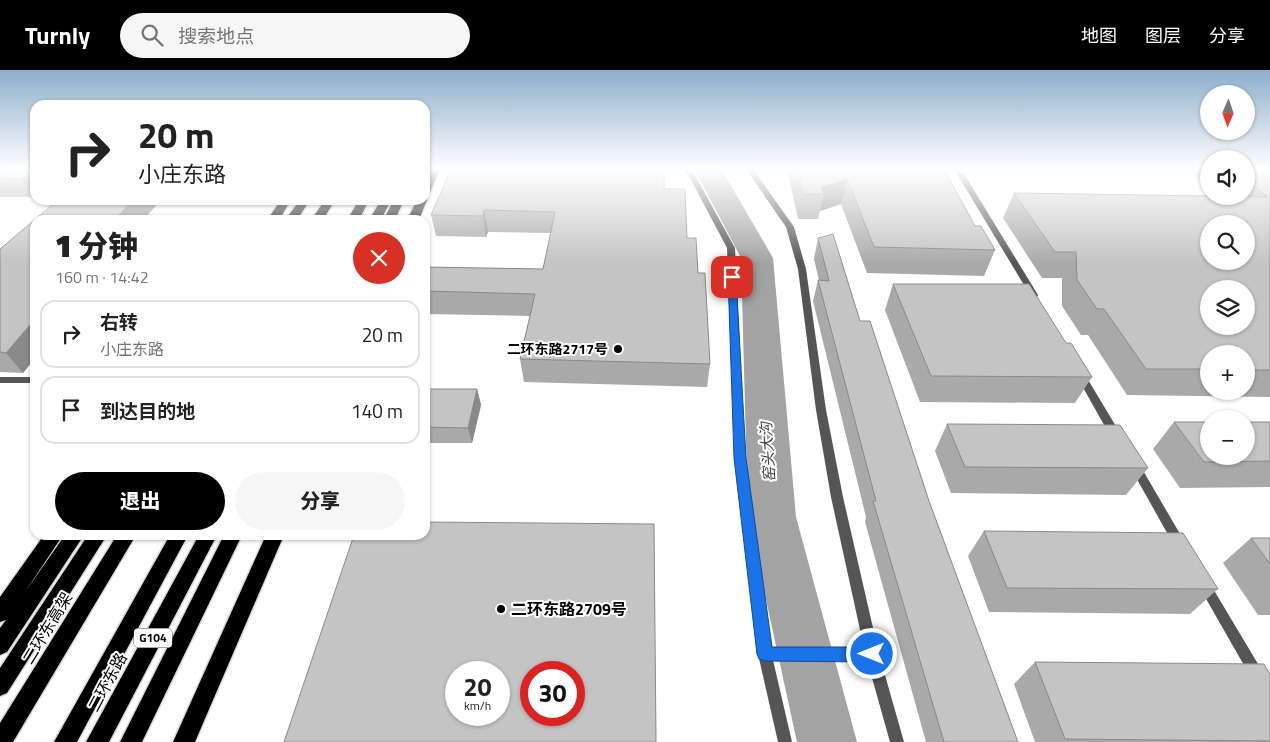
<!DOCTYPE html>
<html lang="zh">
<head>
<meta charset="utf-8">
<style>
	:root { --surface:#fff; --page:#f6f6f6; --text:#222; --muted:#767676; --line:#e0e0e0; --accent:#000 }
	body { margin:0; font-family:"Titillium Web","Noto Sans SC",sans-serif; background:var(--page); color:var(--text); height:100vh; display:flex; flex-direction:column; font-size:19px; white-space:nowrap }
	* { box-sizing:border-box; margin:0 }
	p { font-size:16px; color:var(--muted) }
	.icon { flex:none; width:28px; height:28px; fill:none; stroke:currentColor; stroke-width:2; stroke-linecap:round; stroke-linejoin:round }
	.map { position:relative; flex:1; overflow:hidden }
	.sheet { position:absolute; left:30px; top:145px; width:400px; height:325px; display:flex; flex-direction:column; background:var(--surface); border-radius:15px; box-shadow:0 1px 4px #0004 }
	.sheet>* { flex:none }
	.guide { position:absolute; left:30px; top:30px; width:400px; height:105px; border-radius:15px; box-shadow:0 1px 4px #0004; background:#fff; color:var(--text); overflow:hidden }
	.needle { width:32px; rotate:182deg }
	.fabs { position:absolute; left:1200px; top:15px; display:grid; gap:10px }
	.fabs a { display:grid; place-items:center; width:55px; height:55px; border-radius:50%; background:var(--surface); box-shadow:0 1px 4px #0004; font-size:25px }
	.speed { position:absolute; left:445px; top:591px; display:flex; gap:10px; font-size:25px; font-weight:700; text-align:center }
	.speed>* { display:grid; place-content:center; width:65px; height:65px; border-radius:50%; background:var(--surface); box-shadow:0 1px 4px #0004; line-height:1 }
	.speed small { font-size:12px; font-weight:400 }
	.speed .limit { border:8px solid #d22; background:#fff; color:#111 }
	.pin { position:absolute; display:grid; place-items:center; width:42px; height:42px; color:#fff; margin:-21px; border-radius:10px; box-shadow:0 2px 8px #0006 }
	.me { position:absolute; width:55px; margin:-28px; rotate:270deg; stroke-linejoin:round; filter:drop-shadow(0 0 4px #0008) }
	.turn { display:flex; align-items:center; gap:18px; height:105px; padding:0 25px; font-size:22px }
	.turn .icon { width:65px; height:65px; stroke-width:2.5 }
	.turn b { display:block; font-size:35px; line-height:42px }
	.round { display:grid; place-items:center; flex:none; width:52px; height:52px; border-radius:26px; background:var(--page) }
	.headline { display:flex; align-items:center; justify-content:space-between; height:85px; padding:0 25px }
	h1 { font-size:30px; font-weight:800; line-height:38px }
	.button { display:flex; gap:10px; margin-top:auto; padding:10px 25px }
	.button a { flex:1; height:58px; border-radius:30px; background:var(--accent); color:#fff; font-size:20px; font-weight:800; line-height:58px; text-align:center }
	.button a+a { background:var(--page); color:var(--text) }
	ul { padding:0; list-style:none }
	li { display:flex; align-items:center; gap:15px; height:68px; margin:0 10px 8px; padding:0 15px; border:2px solid var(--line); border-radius:15px }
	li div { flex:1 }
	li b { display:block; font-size:19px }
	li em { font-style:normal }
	header { display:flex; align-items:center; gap:30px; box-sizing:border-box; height:70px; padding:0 25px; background:var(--accent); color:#fff }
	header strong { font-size:24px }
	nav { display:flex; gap:28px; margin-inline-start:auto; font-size:18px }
	.search { width:350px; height:45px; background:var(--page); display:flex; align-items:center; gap:12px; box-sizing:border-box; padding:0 18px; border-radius:28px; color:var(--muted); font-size:19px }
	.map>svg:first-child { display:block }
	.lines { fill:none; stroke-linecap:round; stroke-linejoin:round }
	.river { fill:#a3a3a3; fill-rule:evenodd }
	.highway-casing { stroke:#dbdbdb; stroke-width:3 }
	.street { fill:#555; fill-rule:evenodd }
	.highway { fill:#000; fill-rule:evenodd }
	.wall { fill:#a9a9a9; fill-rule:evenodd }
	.shaded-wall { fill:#898989 }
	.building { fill:#c4c4c4; stroke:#898989; fill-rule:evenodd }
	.route { fill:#1a73e8; stroke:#114b97 }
	.poi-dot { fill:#000; stroke:#fff; stroke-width:2 }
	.labels { text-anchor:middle; stroke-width:4; stroke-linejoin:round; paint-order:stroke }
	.shield { fill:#fff; stroke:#4c4c4c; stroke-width:1 }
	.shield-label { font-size:12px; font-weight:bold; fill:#000 }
	.poi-label { font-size:14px; font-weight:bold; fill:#000; stroke:#fff; text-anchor:end }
	.water-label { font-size:15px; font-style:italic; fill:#444; stroke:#fff }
	.near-poi-label { font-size:16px; font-weight:bold; fill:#000; stroke:#fff; text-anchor:start }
	.near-street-label { font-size:16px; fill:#000; stroke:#fff }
</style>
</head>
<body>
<header>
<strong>Turnly</strong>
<div class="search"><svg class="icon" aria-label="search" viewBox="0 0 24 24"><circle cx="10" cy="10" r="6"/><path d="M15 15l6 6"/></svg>搜索地点</div>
<nav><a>地图</a><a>图层</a><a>分享</a></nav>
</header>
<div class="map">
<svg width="1270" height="672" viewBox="0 0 1270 672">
	<rect width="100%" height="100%" fill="#fff"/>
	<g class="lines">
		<!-- river -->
		<polygon class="river" points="691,99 722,100 773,188 796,447 857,672 797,672 748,447 741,188 700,110"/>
		<defs>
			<g id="highway">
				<polygon points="430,99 440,99 430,122 425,125 425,110"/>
				<polygon points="425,128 427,130 419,150 407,150 417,130 425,130"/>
				<polygon points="281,130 291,130 279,150 267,150"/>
				<polygon points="300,130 310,130 297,150 285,150"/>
				<polygon points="325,130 335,130 323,150 311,150"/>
				<polygon points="359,130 369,130 359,150 347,150"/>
				<polygon points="381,130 391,130 381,150 369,150"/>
				<polygon points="394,130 404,130 395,150 383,150"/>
				<polygon points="44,465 63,465 25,522 65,465 84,465 7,582 0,585 0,558 6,550 0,552 0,527"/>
				<polygon points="88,465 107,465 7,623 0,626 0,598"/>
				<polygon points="117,465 136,465 13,672 0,672 0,653"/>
				<polygon points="170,465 188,465 77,672 54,672"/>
				<polygon points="199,465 217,465 109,672 86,672"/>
				<polygon points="224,465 242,465 142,672 120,672"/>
				<polygon points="266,465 284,465 195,672 173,672"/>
			</g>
		</defs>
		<!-- highway casing -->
		<use href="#highway" class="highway-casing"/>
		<!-- street -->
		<g class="street">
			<polygon points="683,99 690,99 696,107 735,178 745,388 771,578 864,578 831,427 816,340 798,199 786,157 746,99 753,99 794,157 806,199 826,340 843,427 879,584 904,672 890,672 867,590 773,590 792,672 778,672 758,584 735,388 727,178 690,108"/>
			<polygon points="954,99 961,99 1038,225 1037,227 1034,228 1030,225"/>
			<polygon points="1188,99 1209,99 1209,102 1191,102"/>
			<polygon points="1081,302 1084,303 1120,363 1121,366 1120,369 1112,369 1076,305"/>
			<rect x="0" y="307" width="35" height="6"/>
			<polygon points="1134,391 1138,392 1183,469 1185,473 1183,477 1179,478 1175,477 1129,395 1130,392"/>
			<polygon points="1205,510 1209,512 1270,614 1270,634 1265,632 1201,520 1199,516 1201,512"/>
		</g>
		<!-- highway -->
		<use href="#highway" class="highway"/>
	</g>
	<!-- wall -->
	<g class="wall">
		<polygon points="0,99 35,99 35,126 33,127 0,127"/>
		<polygon points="787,99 944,99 975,156 995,180 984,206 867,203 841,134 820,141 818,149 798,149"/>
		<polygon points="1196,99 1209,99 1209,117 1193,104"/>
		<path d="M1246 99H1270V327L1127 325 1088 265H1081L1062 236V208H1042L1003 148 1014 123 1246 126ZM1209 284H1246V321H1209Z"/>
		<polygon points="664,119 687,168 698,203 710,294 707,317 524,312 520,289 530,246 425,244 425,197 543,199 551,163 488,162 486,167 436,166 431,145"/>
		<polygon points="58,130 161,130 143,150 35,150 35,288 23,303 0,302 0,179"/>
		<polygon points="818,168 860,251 929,431 1018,672 926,672 865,452 866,447 813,231 818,210 819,210 814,189"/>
		<polygon points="893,214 1066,273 1092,307 1075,333 920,332 885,240"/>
		<polygon points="425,319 477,319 481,335 472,373 425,373"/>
		<polygon points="1174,352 1270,352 1270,417 1180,418 1153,379"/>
		<polygon points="947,354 1148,398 1126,425 951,423 935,381"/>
		<polygon points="984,461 1218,519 1190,544 989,542 968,486"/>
		<polygon points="1251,468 1270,468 1270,545 1258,545 1223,493"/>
		<polygon points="1035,592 1270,604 1270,672 1035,672 1014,614"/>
	</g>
	<!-- shaded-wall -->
	<g class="shaded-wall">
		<polygon points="32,99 33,99 35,102 35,126 33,127 21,109"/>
		<polygon points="847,109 841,134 820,141 824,124 821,117"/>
		<polygon points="133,130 161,130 143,150 114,150"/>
		<polygon points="484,140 488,162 486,167 483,146"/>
		<polygon points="35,249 35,288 23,303 6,283"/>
		<polygon points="477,319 481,335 472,373 468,358"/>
	</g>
	<!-- building -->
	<g class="building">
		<polygon points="0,99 32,99 21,109 0,108"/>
		<polygon points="451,99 664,99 664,119 685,119 687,168 696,168 698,203 705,203 710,294 520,289 535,224 425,221 425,197 543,199 555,142 484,140 483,146 431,145"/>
		<polygon points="797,99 944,99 975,156 981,156 995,180 874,177 847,109 821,117 824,124 803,124"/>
		<path d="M1246 99H1270V300H1246V284H1209V299H1146L1104 239H1097L1077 210 1076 182H1055L1014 123 1268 127 1246 110ZM1209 154H1246V191H1209ZM1209 219H1246V256H1209Z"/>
		<polygon points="58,130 133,130 114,150 35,150 35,249 6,283 0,282 0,179"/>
		<polygon points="833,164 860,251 870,251 929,431 1018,672 944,672 873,431 876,431 818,210 829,211 818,168"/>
		<polygon points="893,214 1029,214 1066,273 1071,273 1092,307 931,306"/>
		<polygon points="425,319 477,319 468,358 425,357"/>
		<polygon points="1174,352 1209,352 1209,386 1246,386 1246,352 1270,352 1270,391 1204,392"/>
		<polygon points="947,354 1120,355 1148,398 965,397"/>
		<path d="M425 452 654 454 656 672H284L354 465H425ZM456 602H499V645H456ZM531 602H574V645H531Z"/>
		<polygon points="984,461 1183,463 1218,519 1007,518"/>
		<polygon points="1251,468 1270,468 1270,494"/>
		<polygon points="1035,592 1264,594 1270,604 1270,671 1065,669"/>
	</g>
	<!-- sky -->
	<linearGradient id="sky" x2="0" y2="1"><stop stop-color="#8cadcc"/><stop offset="0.51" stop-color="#fff"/><stop offset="1" stop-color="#fff" stop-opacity="0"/></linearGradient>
	<rect width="1270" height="194" fill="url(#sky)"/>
	<!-- route -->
	<polygon class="route" points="728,205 732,205 736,207 746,388 772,577 872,577 877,579 880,584 877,590 872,592 765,591 759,589 757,584 734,388"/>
	<!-- markers -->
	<g class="poi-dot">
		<circle cx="618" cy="279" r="5"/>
		<circle cx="501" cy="539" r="5"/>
	</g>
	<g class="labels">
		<!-- shield labels -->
		<rect class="shield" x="134" y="558.5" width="38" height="19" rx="4"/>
		<g class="shield-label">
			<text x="153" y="572">G104</text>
		</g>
		<!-- poi labels -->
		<g class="poi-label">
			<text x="608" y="284">二环东路2717号</text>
		</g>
		<!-- water labels -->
		<g class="water-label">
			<text transform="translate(768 382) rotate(-94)" y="5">窑头大沟</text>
		</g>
		<!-- near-poi labels -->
		<g class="near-poi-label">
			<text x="511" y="545">二环东路2709号</text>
		</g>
		<!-- near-street labels -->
		<g class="near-street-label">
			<text transform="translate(47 558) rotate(-59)" y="6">二环东高架</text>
			<text transform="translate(107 612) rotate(-62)" y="6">二环东路</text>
		</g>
	</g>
</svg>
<div class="fabs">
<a><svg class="needle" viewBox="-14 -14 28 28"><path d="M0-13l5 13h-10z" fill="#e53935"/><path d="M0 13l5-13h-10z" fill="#767676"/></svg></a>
<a><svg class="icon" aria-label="sound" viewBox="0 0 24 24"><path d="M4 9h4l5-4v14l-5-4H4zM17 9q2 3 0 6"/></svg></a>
<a><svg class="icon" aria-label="search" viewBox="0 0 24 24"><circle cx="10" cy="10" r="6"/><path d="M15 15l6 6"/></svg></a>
<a><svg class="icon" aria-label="layers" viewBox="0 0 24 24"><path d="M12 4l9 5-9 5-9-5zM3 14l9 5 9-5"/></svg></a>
<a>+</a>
<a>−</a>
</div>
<div class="speed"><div>20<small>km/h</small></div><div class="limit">30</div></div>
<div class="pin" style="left:732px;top:207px;background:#d93025"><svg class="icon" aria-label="arrive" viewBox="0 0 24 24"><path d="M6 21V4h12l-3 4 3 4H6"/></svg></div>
<svg class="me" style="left:872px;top:584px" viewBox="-20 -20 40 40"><circle r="17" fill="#1a73e8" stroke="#fff" stroke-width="3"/><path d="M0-11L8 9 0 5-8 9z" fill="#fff"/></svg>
<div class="guide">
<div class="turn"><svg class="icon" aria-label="right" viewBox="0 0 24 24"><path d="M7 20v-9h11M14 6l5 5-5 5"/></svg><div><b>20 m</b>小庄东路</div></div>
</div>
<section class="sheet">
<div class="headline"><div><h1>1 分钟</h1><p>160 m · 14:42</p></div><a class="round" style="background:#d93025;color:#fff"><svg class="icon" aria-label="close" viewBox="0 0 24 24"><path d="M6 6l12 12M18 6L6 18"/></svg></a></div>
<ul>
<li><svg class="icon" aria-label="right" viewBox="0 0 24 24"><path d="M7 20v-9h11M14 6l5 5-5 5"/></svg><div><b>右转</b><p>小庄东路</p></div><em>20 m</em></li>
<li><svg class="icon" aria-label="arrive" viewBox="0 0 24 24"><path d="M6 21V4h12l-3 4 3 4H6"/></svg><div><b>到达目的地</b></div><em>140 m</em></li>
</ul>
<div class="button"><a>退出</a><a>分享</a></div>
</section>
</div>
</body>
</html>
